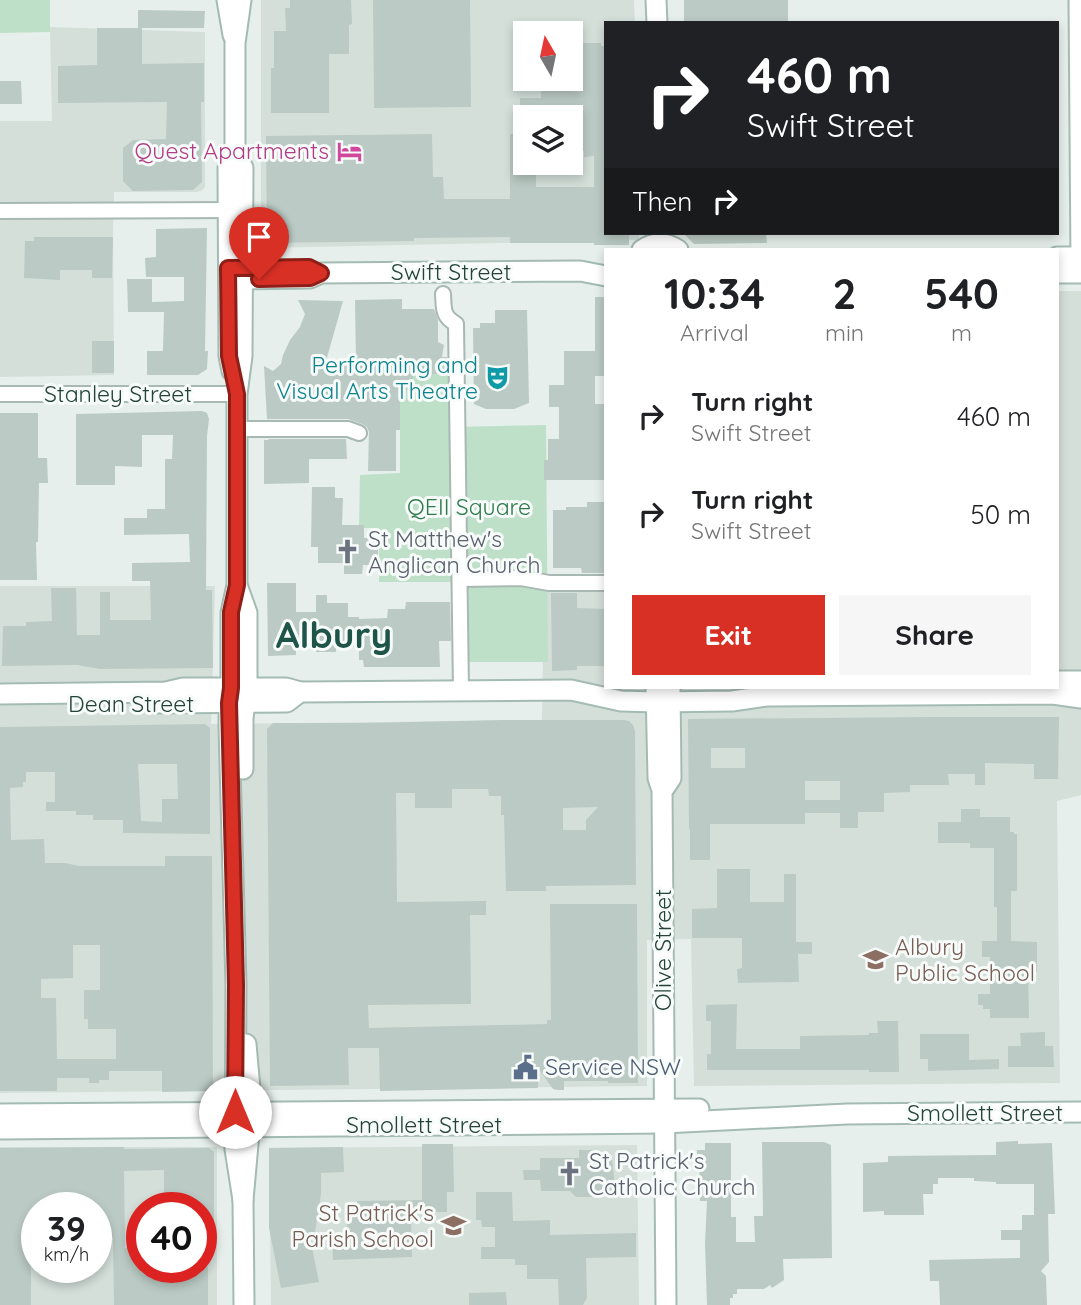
<!DOCTYPE html>
<html lang="en">
<head>
<meta charset="utf-8">
<style>
	:root { --surface:#fff; --page:#f6f6f6; --text:#202124; --muted:#757577; --accent:#d93025 }
	body { margin:0; font-family:Quicksand,sans-serif; background:var(--page); color:var(--text); height:100vh; display:flex; flex-direction:column; font-size:26px; white-space:nowrap }
	* { box-sizing:border-box; margin:0 }
	p { font-size:23px; color:var(--muted) }
	.icon { flex:none; width:38px; height:38px; fill:none; stroke:currentColor; stroke-width:2; stroke-linecap:round; stroke-linejoin:round }
	.map { position:relative; flex:1; overflow:hidden }
	.details { position:absolute; left:604px; top:248px; width:455px; height:441px; display:flex; flex-direction:column; background:var(--surface); border-radius:0px; box-shadow:0 4px 10px #0003 }
	.details>* { flex:none }
	.hud { position:absolute; left:604px; top:21px; width:455px; height:214px; border-radius:0px; box-shadow:0 4px 10px #0003; background:#202124; color:#fff; overflow:hidden }
	.needle { width:46px; rotate:351deg }
	.controls { position:absolute; left:513px; top:21px; display:grid; gap:14px }
	.controls a { display:grid; place-items:center; width:70px; height:70px; border-radius:0px; background:var(--surface); box-shadow:0 4px 10px #0003; font-size:35px }
	.speed { position:absolute; left:21px; top:1192px; display:flex; gap:14px; font-size:35px; font-weight:700; text-align:center }
	.speed>* { display:grid; place-content:center; width:91px; height:91px; border-radius:50%; background:var(--surface); box-shadow:0 4px 10px #0003; line-height:1 }
	.speed small { font-size:18px; font-weight:400 }
	.speed .limit { border:10px solid #d22; background:#fff; color:#111 }
	.pin { position:absolute; display:grid; place-items:center; width:60px; height:60px; color:#fff; margin:-72px -30px; border-radius:50% 50% 50% 0; rotate:-45deg; box-shadow:0 0 7px #0007 }
	.pin .icon { rotate:45deg }
	.me { position:absolute; width:77px; margin:-38px; rotate:0deg; stroke-linejoin:round; filter:drop-shadow(0 0 5px #0008) }
	.turn { display:flex; align-items:center; gap:24px; height:147px; padding:0 28px; font-size:32px }
	.turn .icon { width:91px; height:91px; stroke-width:2.5 }
	.turn b { display:block; font-size:49px; line-height:60px }
	.then { display:flex; align-items:center; height:66px; padding:0 28px; background:#0003; gap:14px; font-size:26px }
	.eta { display:flex; justify-content:space-evenly; align-items:center; height:119px; text-align:center }
	.eta b { font-size:42px; font-weight:700; line-height:49px }
	.button { display:flex; gap:14px; margin-top:auto; padding:14px 28px }
	.button a { flex:1; height:80px; border-radius:0px; background:var(--accent); color:#fff; font-size:28px; font-weight:700; line-height:80px; text-align:center }
	.button a+a { background:var(--page); color:var(--text) }
	ul { padding:0; list-style:none }
	li { display:flex; align-items:center; gap:21px; height:98px; padding:0 28px }
	li div { flex:1 }
	li b { display:block; font-size:26px }
	li em { font-style:normal }
	.map>svg:first-child { display:block }
	.built { fill:#d4dfda; fill-rule:evenodd }
	.green { fill:#bfe0c8 }
	.building { fill:#bbcac4; fill-rule:evenodd }
	.lines { fill:none; stroke-linecap:round; stroke-linejoin:round }
	.street-casing { stroke:#a8b8b2; stroke-width:18 }
	.secondary-casing { stroke:#a4bbb3; stroke-width:23 }
	.street { stroke:#fff; stroke-width:14 }
	.secondary { stroke:#fff; stroke-width:19 }
	.route-casing { stroke:#8d1f18; stroke-width:18 }
	.route { stroke:#d93025; stroke-width:12 }
	.labels { text-anchor:middle; stroke-width:6; stroke-linejoin:round; paint-order:stroke }
	.hotel-label { font-size:23px; fill:#b23c85; stroke:#f7fbf9; text-anchor:end }
	.street-label { font-size:23px; fill:#24423a; stroke:#f7fbf9 }
	.culture-label { font-size:23px; fill:#0d838f; stroke:#f7fbf9; text-anchor:end }
	.park-label { font-size:23px; fill:#2d7a4b; stroke:#f7fbf9 }
	.worship-label { font-size:23px; fill:#5b616d; stroke:#f7fbf9; text-anchor:start }
	.education-label { font-size:23px; fill:#785e54; stroke:#f7fbf9; text-anchor:start }
	.service-label { font-size:23px; fill:#4e5e75; stroke:#f7fbf9; text-anchor:start }
	.town-label { font-size:37px; font-weight:bold; fill:#1f5548; stroke:#f7fbf9 }
</style>
</head>
<body>
<div class="map">
<svg width="1081" height="1305" viewBox="0 0 1081 1305">
	<rect width="100%" height="100%" fill="#e6efeb"/>
	<!-- built -->
	<g class="built">
		<path d="M261 0H634L635 23H606V233H639V240L261 248ZM525 33H570V79H525ZM525 117H570V163H525Z"/>
		<polygon points="50,27 205,32 205,187 201,191 196,192 114,192 113,230 114,375 0,377 0,121 52,121"/>
		<polygon points="1057,291 1081,291 1081,795 1057,801 1060,1083 694,1086 691,939 647,940 647,1086 0,1093 0,586 215,586 211,724 542,720 544,586 605,586 606,688 1057,688"/>
		<polygon points="637,1145 639,1305 271,1305 269,1148"/>
		<path d="M0 1147H217V1305H0ZM37 1208H96V1267H37ZM142 1208H201V1267H142Z"/>
	</g>
	<!-- green -->
	<g class="green">
		<polygon points="0,0 50,0 50,32 0,33"/>
		<polygon points="409,374 448,374 451,379 452,427 546,425 548,662 453,662 452,582 379,582 379,528 359,528 360,475 400,473 400,392 397,390 412,390"/>
	</g>
	<!-- building -->
	<g class="building">
		<polygon points="290,0 351,0 352,24 349,25 349,54 329,54 329,113 271,113 271,68 274,68 274,31 286,31 285,8 290,8"/>
		<polygon points="373,0 470,0 471,107 374,108"/>
		<rect x="684" y="0" width="104" height="23"/>
		<polygon points="138,10 205,11 204,28 138,28"/>
		<polygon points="97,28 142,28 142,64 204,63 204,102 201,102 202,182 193,190 133,191 123,181 123,148 133,140 166,139 167,102 58,103 58,66 97,65"/>
		<polygon points="570,43 601,43 601,46 604,46 606,233 629,233 629,245 594,245 594,243 510,243 510,237 414,238 414,241 267,243 266,136 432,134 433,177 443,177 444,199 510,199 510,134 525,134 525,163 536,163 536,187 594,187 594,156 584,157 584,151 574,151 574,129 570,129 570,117 520,117 520,98 541,98 541,79 570,79"/>
		<polygon points="0,81 21,81 22,104 0,104"/>
		<polygon points="207,228 205,351 208,351 207,369 198,375 147,375 147,351 163,351 164,312 128,312 127,279 152,279 152,302 184,301 184,277 146,277 145,258 156,257 156,229"/>
		<polygon points="683,233 766,233 767,243 694,244"/>
		<polygon points="34,237 113,237 112,278 92,278 92,270 60,270 60,280 24,278 25,241 34,241"/>
		<polygon points="595,297 606,297 606,376 595,376 595,404 606,404 606,480 544,480 544,460 548,460 548,439 559,439 559,407 549,407 549,385 564,385 564,351 595,351"/>
		<polygon points="402,299 402,309 434,309 438,320 438,342 444,345 442,357 447,357 447,374 413,374 413,390 400,390 400,430 396,430 396,471 368,471 369,432 367,427 362,424 348,419 267,419 264,366 273,371 281,364 283,355 290,340 300,327 305,314 298,300 343,301 326,361 356,363 355,300"/>
		<polygon points="495,310 527,310 529,403 514,409 486,409 474,404 473,328 480,328 480,323 495,323"/>
		<rect x="92" y="341" width="22" height="32"/>
		<polygon points="202,411 207,413 209,419 207,436 206,590 212,590 213,668 100,669 77,665 2,666 3,626 26,626 26,622 52,621 51,588 76,588 77,635 100,635 100,592 110,592 110,620 151,620 150,581 132,581 132,563 190,562 189,534 124,535 124,518 147,518 147,509 165,509 165,459 172,459 173,435 142,435 142,467 115,466 115,485 76,485 76,414"/>
		<polygon points="0,413 38,413 38,458 47,458 48,483 39,483 38,542 36,542 37,580 0,580"/>
		<polygon points="268,439 346,439 347,459 309,459 309,483 264,484 264,440 269,440"/>
		<polygon points="312,487 335,487 335,498 343,498 342,525 364,525 364,538 374,538 374,544 378,544 378,558 372,557 372,565 363,565 362,574 344,574 344,563 318,563 318,547 311,547"/>
		<polygon points="587,502 606,502 606,573 582,573 581,568 553,568 553,510 566,510 566,507 587,507"/>
		<polygon points="267,583 296,583 296,612 316,612 316,595 327,595 327,603 348,603 348,617 359,617 359,619 387,618 388,609 405,609 406,602 450,602 451,641 439,641 440,667 364,667 363,660 359,660 359,647 336,647 336,652 316,652 316,646 296,646 296,655 268,656"/>
		<polygon points="551,593 577,593 577,608 606,609 606,666 577,666 577,670 552,671"/>
		<path d="M931 717H1059L1058 779H1034V764L985 763V785H975V774H948L949 785H910V792L884 793V812H858V828H840V813H805V824H710V860H690V829H689L688 719ZM711 748H745V768H711ZM805 781H840V800H805Z"/>
		<path d="M503 720H624L629 721 633 725 635 731 636 885 546 886V891H506L504 815H501V796H489L488 789H452V808H415V793H396L397 902 486 901V915H470L471 1004 368 1005 369 1028 547 1024V1020H551L550 904H637L638 1083H608V1081H564V1090H558L553 1089 538 1068V1088L380 1091 379 1048H348L349 1085 270 1086 267 729 273 723H365ZM598 807 586 820V830H563V808Z"/>
		<path d="M205 724 210 728V834L123 833V820H93V815H76V811H46V802H55V772H26V782H23V787L10 788 11 840 44 839 45 863H65L79 866H165V856H212L213 1091 162 1092V1071H109V1080H99V1083H89V1078H57V1091H0V727ZM138 764H177L178 799H162V822L141 821ZM73 945H100V990H84V1019H88V1029H116V1059H57L56 998H41V979L73 978Z"/>
		<polygon points="961,809 980,809 980,817 1010,817 1010,832 1014,832 1014,834 1017,834 1017,891 1011,891 1011,941 1037,942 1037,972 1028,972 1029,1018 990,1018 990,1009 983,1009 983,1005 978,1005 978,994 990,994 990,957 982,957 982,941 997,941 997,907 994,907 994,848 970,848 970,843 938,843 938,822 961,822"/>
		<polygon points="717,869 750,869 750,902 784,902 784,874 796,874 796,942 812,942 812,954 798,954 799,982 738,983 737,969 742,968 742,938 692,938 692,909 717,908"/>
		<polygon points="737,1004 736,1049 800,1049 800,1036 869,1035 869,1033 878,1033 877,1021 898,1021 899,1072 869,1072 869,1070 707,1070 707,1054 711,1054 711,1021 706,1021 706,1005"/>
		<polygon points="1045,1032 1045,1046 1053,1046 1054,1067 1008,1067 1008,1046 1021,1046 1020,1033"/>
		<polygon points="920,1034 969,1034 969,1060 999,1059 999,1069 928,1071 928,1059 920,1059"/>
		<polygon points="1018,1141 1018,1144 1052,1143 1055,1214 1048,1214 1049,1262 1041,1271 1046,1276 1047,1305 940,1305 939,1281 930,1281 929,1260 1020,1258 1020,1240 1001,1240 1001,1230 1022,1230 1022,1215 1034,1215 1034,1184 996,1184 996,1182 974,1181 974,1178 938,1178 938,1184 933,1184 933,1194 923,1194 924,1215 884,1215 884,1211 863,1212 863,1163 888,1162 888,1156 996,1155 996,1142"/>
		<polygon points="762,1142 824,1142 831,1145 832,1258 783,1259 784,1280 772,1288 770,1285 764,1289 737,1289 737,1294 733,1294 733,1298 730,1298 730,1305 707,1305 705,1243 707,1201 700,1201 699,1162 697,1162 697,1150 705,1150 705,1143 731,1143 731,1217 736,1217 736,1242 755,1242 754,1216 763,1216"/>
		<polygon points="422,1144 453,1144 454,1192 447,1192 447,1212 411,1212 412,1257 333,1260 332,1233 347,1233 347,1210 358,1210 357,1201 422,1200"/>
		<polygon points="124,1147 124,1149 209,1148 214,1152 214,1238 201,1238 201,1208 164,1208 164,1170 124,1171 125,1248 142,1248 142,1267 208,1267 208,1305 114,1305 113,1237 96,1238 96,1208 37,1208 37,1238 31,1238 31,1305 0,1305 0,1148"/>
		<polygon points="343,1147 344,1172 321,1173 321,1194 315,1233 309,1233 319,1282 281,1288 269,1228 269,1148"/>
		<polygon points="579,1150 597,1150 597,1156 609,1156 612,1159 614,1177 613,1190 610,1193 597,1193 597,1197 576,1197 570,1191 541,1191 540,1180 524,1180 523,1170 540,1170 540,1158 579,1158"/>
		<polygon points="476,1192 512,1192 513,1221 550,1220 550,1235 636,1233 636,1257 586,1258 587,1298 583,1305 559,1305 558,1279 527,1279 527,1265 515,1265 515,1259 481,1259 481,1247 495,1247 495,1227 482,1227 481,1220 476,1220"/>
		<polygon points="506,1292 507,1305 469,1305 469,1293"/>
	</g>
	<g class="lines">
		<defs>
			<g id="street">
				<polyline points="0,211 237,210"/>
				<path d="M443 294C444 309 442 316 456 324L461 691"/>
				<polyline points="0,394 237,394"/>
				<polyline points="237,429 348,429 359,433"/>
				<polyline points="460,579 521,578 549,583 606,583"/>
			</g>
			<g id="secondary">
				<polyline points="227,0 233,35"/>
				<polyline points="656,0 657,23"/>
				<polyline points="1079,0 1081,264"/>
				<polyline points="235,152 243,168 242,356 237,394 237,585 231,613 231,688 229,703 229,727 236,985 235,1149 243,1200"/>
				<path d="M642 250C655 241 666 242 678 250"/>
				<polyline points="1057,257 1081,257"/>
				<polyline points="1057,273 1081,273"/>
				<polyline points="234,279 310,278 321,273 580,271 606,276"/>
				<polyline points="232,371 229,356 228,168 235,152 235,43 241,0"/>
				<polyline points="238,588 247,613 247,688 243,718 243,769"/>
				<polyline points="1057,681 1081,681"/>
				<polyline points="656,688 658,778 662,790 666,1305"/>
				<polyline points="0,694 166,692 183,688 286,688 300,692 571,690 621,701 656,702 732,701 767,696 1053,694 1081,698"/>
				<polyline points="152,703 287,702 300,692"/>
				<polyline points="665,787 671,778 670,688"/>
				<polyline points="0,1114 699,1109"/>
				<polyline points="0,1129 664,1123 847,1114 1081,1112"/>
				<polyline points="244,1305 243,1200 251,1111 250,1089 246,1044"/>
			</g>
		</defs>
		<!-- street casing -->
		<use href="#street" class="street-casing"/>
		<!-- secondary casing -->
		<use href="#secondary" class="secondary-casing"/>
		<!-- street -->
		<use href="#street" class="street"/>
		<!-- secondary -->
		<use href="#secondary" class="secondary"/>
	</g>
	<g class="lines">
		<defs>
			<polyline id="route" points="235,1112 236,985 229,703 231,688 231,612 237,585 237,394 229,356 228,268 309,267 321,273 310,278 259,279"/>
		</defs>
		<!-- route casing -->
		<use href="#route" class="route-casing"/>
		<!-- route -->
		<use href="#route" class="route"/>
	</g>
	<!-- icons -->
	<defs>
		<symbol id="hotel-bare" viewBox="-9 -9 18 18"><path d="M-6-4.5h1.5V1H6V5H4.5V3h-9V5H-6ZM-4 0a1.8 1.8 0 1 1 3.6 0ZM.5 0V-2.5h3Q6-2.5 6 0Z" fill="#d1479c" stroke="#f7fbf9" stroke-width="2.5" paint-order="stroke"/></symbol>
		<symbol id="theatre-bare" viewBox="-9 -9 18 18"><path d="M-5-5.5Q0-4 5-5.5V0Q5 5 0 6Q-5 5-5 0ZM-3.3-2.5H-1v1.5H-3.3ZM1-2.5H3.3v1.5H1ZM-2.8 1Q0 5.5 2.8 1Z" fill="#0f9aa8" stroke="#f7fbf9" stroke-width="2.5" paint-order="stroke"/></symbol>
		<symbol id="church-bare" viewBox="-9 -9 18 18"><path d="M-1.2-6h2.4v3.5h3.3v2.4h-3.3V6h-2.4V-.1h-3.3v-2.4h3.3Z" fill="#6b7280" stroke="#f7fbf9" stroke-width="2.5" paint-order="stroke"/></symbol>
		<symbol id="school-bare" viewBox="-9 -9 18 18"><path d="M0-5L7-2L0 1L-7-2ZM-4 1L0 2.5L4 1V4Q0 6-4 4Z" fill="#8d6e63" stroke="#f7fbf9" stroke-width="2.5" paint-order="stroke"/></symbol>
		<symbol id="civic-bare" viewBox="-9 -9 18 18"><path d="M-.6-6.5H3V-4.5H.6V-3L4-1V1h2V6H-6V1h2V-1L-.6-3ZM-1.2 2.5V6h2.4V2.5Z" fill="#5c6f8a" stroke="#f7fbf9" stroke-width="2.5" paint-order="stroke"/></symbol>
	</defs>
	<g fill-rule="evenodd">
		<use href="#hotel-bare" x="332" y="134" width="35" height="35"/>
		<use href="#theatre-bare" x="480" y="360" width="35" height="35"/>
		<use href="#church-bare" x="330" y="534" width="35" height="35"/>
		<use href="#school-bare" x="858" y="942" width="35" height="35"/>
		<use href="#civic-bare" x="508" y="1050" width="35" height="35"/>
		<use href="#church-bare" x="552" y="1156" width="35" height="35"/>
		<use href="#school-bare" x="436" y="1208" width="35" height="35"/>
	</g>
	<g class="labels">
		<!-- hotel labels -->
		<g class="hotel-label">
			<text x="329" y="159">Quest Apartments</text>
		</g>
		<!-- street labels -->
		<g class="street-label">
			<text x="451" y="280">Swift Street</text>
			<text x="118" y="402">Stanley Street</text>
			<text x="131" y="712">Dean Street</text>
			<text transform="translate(663 950) rotate(-90)" y="8">Olive Street</text>
			<text x="985" y="1121">Smollett Street</text>
			<text x="424" y="1133">Smollett Street</text>
		</g>
		<!-- culture labels -->
		<g class="culture-label">
			<text x="478" y="373">Performing and<tspan x="478" dy="26">Visual Arts Theatre</tspan></text>
		</g>
		<!-- park labels -->
		<g class="park-label">
			<text x="469" y="515">QEII Square</text>
		</g>
		<!-- worship labels -->
		<g class="worship-label">
			<text x="368" y="547">St Matthew's<tspan x="368" dy="26">Anglican Church</tspan></text>
			<text x="589" y="1169">St Patrick's<tspan x="589" dy="26">Catholic Church</tspan></text>
		</g>
		<!-- education labels -->
		<g class="education-label">
			<text x="895" y="955">Albury<tspan x="895" dy="26">Public School</tspan></text>
			<text x="434" y="1221" text-anchor="end">St Patrick's<tspan x="434" dy="26">Parish School</tspan></text>
		</g>
		<!-- service labels -->
		<g class="service-label">
			<text x="545" y="1075">Service NSW</text>
		</g>
		<!-- town labels -->
		<g class="town-label">
			<text x="334" y="648">Albury</text>
		</g>
	</g>
</svg>
<div class="controls">
<a><svg class="needle" viewBox="-14 -14 28 28"><path d="M0-13l5 13h-10z" fill="#e53935"/><path d="M0 13l5-13h-10z" fill="#757577"/></svg></a>
<a><svg class="icon" aria-label="layers" viewBox="0 0 24 24"><path d="M12 4l9 5-9 5-9-5zM3 14l9 5 9-5"/></svg></a>
</div>
<div class="speed"><div>39<small>km/h</small></div><div class="limit">40</div></div>
<div class="pin" style="left:259px;top:279px;background:#d93025"><svg class="icon" aria-label="arrive" viewBox="0 0 24 24"><path d="M6 21V4h12l-3 4 3 4H6"/></svg></div>
<svg class="me" style="left:235px;top:1112px" viewBox="-20 -20 40 40"><circle r="19" fill="#fff"/><path d="M0-13L10 11 0 6-10 11z" fill="#d93025"/></svg>
<div class="hud">
<div class="turn"><svg class="icon" aria-label="right" viewBox="0 0 24 24"><path d="M7 20v-9h11M14 6l5 5-5 5"/></svg><div><b>460 m</b>Swift Street</div></div>
<div class="then">Then<svg class="icon" aria-label="right" viewBox="0 0 24 24"><path d="M7 20v-9h11M14 6l5 5-5 5"/></svg></div>
</div>
<section class="details">
<div class="eta">
<div><b>10:34</b><p>Arrival</p></div>
<div><b>2</b><p>min</p></div>
<div><b>540</b><p>m</p></div>
</div>
<ul>
<li><svg class="icon" aria-label="right" viewBox="0 0 24 24"><path d="M7 20v-9h11M14 6l5 5-5 5"/></svg><div><b>Turn right</b><p>Swift Street</p></div><em>460 m</em></li>
<li><svg class="icon" aria-label="right" viewBox="0 0 24 24"><path d="M7 20v-9h11M14 6l5 5-5 5"/></svg><div><b>Turn right</b><p>Swift Street</p></div><em>50 m</em></li>
</ul>
<div class="button"><a>Exit</a><a>Share</a></div>
</section>
</div>
</body>
</html>
